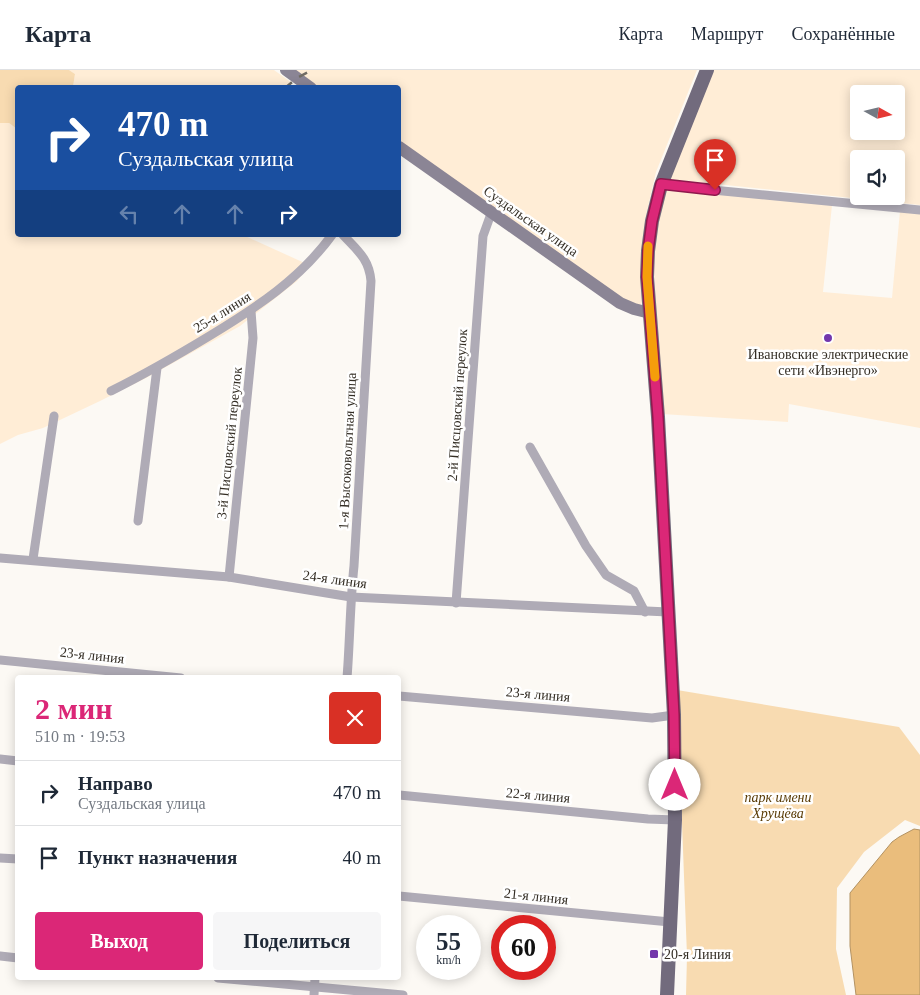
<!DOCTYPE html>
<html lang="ru">
<head>
<meta charset="utf-8">
<style>
	:root { --surface:#fff; --page:#f6f6f7; --text:#1f2937; --muted:#747a83; --line:#e0e1e3; --accent:#db2777 }
	body { margin:0; font-family:"Times New Roman",serif; background:var(--page); color:var(--text); height:100vh; display:flex; flex-direction:column; font-size:19px; white-space:nowrap }
	* { box-sizing:border-box; margin:0 }
	p { font-size:16px; color:var(--muted) }
	.icon { flex:none; width:28px; height:28px; fill:none; stroke:currentColor; stroke-width:2; stroke-linecap:round; stroke-linejoin:round }
	.map { position:relative; flex:1; overflow:hidden }
	.panel { position:absolute; left:15px; top:605px; width:386px; height:305px; display:flex; flex-direction:column; background:var(--surface); border-radius:5px; box-shadow:0 2px 12px #0003 }
	.panel>* { flex:none }
	.hud { position:absolute; left:15px; top:15px; width:386px; height:152px; border-radius:5px; box-shadow:0 2px 12px #0003; background:#1a4fa0; color:#fff; overflow:hidden }
	.needle { width:32px; rotate:98deg }
	.buttons { position:absolute; left:850px; top:15px; display:grid; gap:10px }
	.buttons a { display:grid; place-items:center; width:55px; height:55px; border-radius:5px; background:var(--surface); box-shadow:0 2px 12px #0003; font-size:25px }
	.speed { position:absolute; left:416px; top:845px; display:flex; gap:10px; font-size:25px; font-weight:700; text-align:center }
	.speed>* { display:grid; place-content:center; width:65px; height:65px; border-radius:50%; background:var(--surface); box-shadow:0 2px 12px #0003; line-height:1 }
	.speed small { font-size:12px; font-weight:400 }
	.speed .limit { border:8px solid #d22; background:#fff; color:#111 }
	.pin { position:absolute; display:grid; place-items:center; width:42px; height:42px; color:#fff; margin:-51px -21px; border-radius:50% 50% 50% 0; rotate:-45deg; box-shadow:0 0 5px #0007 }
	.pin .icon { rotate:45deg }
	.me { position:absolute; width:55px; margin:-28px; rotate:0deg; stroke-linejoin:round; filter:drop-shadow(0 0 4px #0008) }
	.turn { display:flex; align-items:center; gap:18px; height:105px; padding:0 20px; font-size:22px }
	.turn .icon { width:65px; height:65px; stroke-width:2.5 }
	.turn b { display:block; font-size:35px; line-height:42px }
	.lanes { display:flex; align-items:center; height:48px; padding:0 20px; background:#0003; justify-content:center; gap:25px; direction:ltr }
	.lanes .off { opacity:.35 }
	.round { display:grid; place-items:center; flex:none; width:52px; height:52px; border-radius:5px; background:var(--page) }
	.headline { display:flex; align-items:center; justify-content:space-between; height:85px; padding:0 20px }
	h1 { font-size:30px; font-weight:600; line-height:38px; color:var(--accent) }
	.action { display:flex; gap:10px; margin-top:auto; padding:10px 20px }
	.action a { flex:1; height:58px; border-radius:5px; background:var(--accent); color:#fff; font-size:20px; font-weight:600; line-height:58px; text-align:center }
	.action a+a { background:var(--page); color:var(--text) }
	ul { padding:0; list-style:none }
	li { display:flex; align-items:center; gap:15px; height:65px; padding:0 20px; border-top:1px solid var(--line) }
	li div { flex:1 }
	li b { display:block; font-size:19px }
	li em { font-style:normal }
	header { display:flex; align-items:center; gap:30px; box-sizing:border-box; height:70px; padding:0 25px; background:var(--surface); border-bottom:1px solid var(--line) }
	header strong { font-size:24px }
	nav { display:flex; gap:28px; margin-inline-start:auto; font-size:18px }
	.map>svg:first-child { display:block }
	.built { fill:#ffedd6; fill-rule:evenodd }
	.green { fill:#f8dbb1 }
	.water { fill:#eabd7c; stroke:#b39262 }
	.lines { fill:none; stroke-linecap:round; stroke-linejoin:round }
	.street { stroke:#afabb6; stroke-width:9 }
	.secondary { stroke:#8b8595; stroke-width:12 }
	.primary { stroke:#726b7d; stroke-width:14 }
	.rail { stroke:#716c64; stroke-width:2.5; stroke-dasharray:9 9; stroke-linecap:butt }
	.route-casing { stroke:#8e194d; stroke-width:12 }
	.route { stroke:#db2777; stroke-width:9 }
	.slow { stroke:#f59e0b; stroke-width:9 }
	.poi-dot { fill:#7338ad; stroke:#fff; stroke-width:2 }
	.labels { text-anchor:middle; stroke-width:5; stroke-linejoin:round; paint-order:stroke }
	.street-label { font-size:14px; fill:#342e25; stroke:#fff }
	.poi-label { font-size:14px; fill:#342e25; stroke:#fff }
	.park-label { font-size:14px; font-style:italic; fill:#5a3c06; stroke:#fff }
</style>
</head>
<body>
<header>
<strong>Карта</strong>
<nav><a>Карта</a><a>Маршрут</a><a>Сохранённые</a></nav>
</header>
<div class="map">
<svg width="920" height="925" viewBox="0 0 920 925">
	<rect width="100%" height="100%" fill="#fcf9f4"/>
	<!-- built -->
	<g class="built">
		<polygon points="69,0 274,0 292,13 286,18 73,17 75,4"/>
		<polygon points="283,0 697,0 656,102 645,150 644,224 642,233 636,238 399,79 399,18 308,17"/>
		<path d="M710 0H920V135L668 109ZM859 24H896V61H859ZM859 89H896V126H859Z"/>
		<polygon points="0,53 9,53 17,59 18,165 243,165 309,195 297,211 240,256 146,308 100,331 43,358 18,365 0,374"/>
		<polygon points="665,119 832,135 823,222 892,228 900,141 920,143 920,358 789,334 788,352 662,344 653,186 656,158"/>
	</g>
	<!-- green -->
	<g class="green">
		<polygon points="0,0 69,0 75,4 73,17 18,18 17,59 9,53 0,53"/>
		<polygon points="677,620 899,657 920,685 920,756 905,750 864,782 837,818 836,879 846,925 686,925 687,886"/>
	</g>
	<!-- water -->
	<polygon class="water" points="914,759 920,760 920,925 856,925 850,876 850,823 892,772 899,767"/>
	<g class="lines">
		<!-- street -->
		<g class="street">
			<polyline points="661,115 920,140"/>
			<path d="M343 165C358 181 369 189 371 211L354 496C350 533 350 570 347 608"/>
			<path d="M111 321C145 304 178 285 211 265 257 237 300 209 332 165"/>
			<polyline points="530,377 586,476 606,505 634,521 645,542"/>
			<polyline points="138,451 157,298"/>
			<polyline points="0,488 229,507 351,527 668,542"/>
			<polyline points="33,489 54,346"/>
			<polyline points="229,507 253,268 251,241"/>
			<polyline points="456,533 483,166 492,141"/>
			<polyline points="0,590 181,608"/>
			<polyline points="399,626 652,648 674,645"/>
			<polyline points="0,689 18,691"/>
			<polyline points="399,725 648,749 675,750"/>
			<polyline points="0,788 18,789"/>
			<polyline points="399,826 670,852"/>
			<polyline points="0,886 18,888"/>
			<polyline points="218,908 403,925"/>
			<polyline points="314,925 315,908"/>
		</g>
		<!-- secondary -->
		<g class="secondary">
			<polyline points="286,0 311,18"/>
			<polyline points="399,77 620,233 634,239 650,243"/>
		</g>
		<!-- primary -->
		<polyline class="primary" points="667,925 675,750 674,645 658,347 647,207 648,181 652,151 661,115 707,0"/>
		<!-- rail -->
		<polyline class="rail" points="285,18 297,8 312,0"/>
	</g>
	<g class="lines">
		<defs>
			<polyline id="route" points="675,715 674,645 658,347 647,207 648,181 652,151 661,114 715,120"/>
		</defs>
		<!-- route casing -->
		<use href="#route" class="route-casing"/>
		<!-- route -->
		<use href="#route" class="route"/>
		<!-- slow -->
		<polyline class="slow" points="648,176 647,207 655,307"/>
	</g>
	<!-- markers -->
	<g class="poi-dot">
		<circle cx="828" cy="268" r="5"/>
		<rect x="649" y="879" width="10" height="10" rx="2.5"/>
	</g>
	<g class="labels">
		<!-- street labels -->
		<g class="street-label">
			<text transform="translate(531 151) rotate(35)" y="5">Суздальская улица</text>
			<text transform="translate(222 242) rotate(-32)" y="5">25-я линия</text>
			<text transform="translate(457 335) rotate(-86)" y="5">2-й Писцовский переулок</text>
			<text transform="translate(229 373) rotate(-84)" y="5">3-й Писцовский переулок</text>
			<text transform="translate(347 381) rotate(-87)" y="5">1-я Высоковольтная улица</text>
			<text transform="translate(335 509) rotate(8)" y="5">24-я линия</text>
			<text transform="translate(92 585) rotate(6)" y="5">23-я линия</text>
			<text transform="translate(538 624) rotate(5)" y="5">23-я линия</text>
			<text transform="translate(538 725) rotate(5)" y="5">22-я линия</text>
			<text transform="translate(536 826) rotate(6)" y="5">21-я линия</text>
		</g>
		<!-- poi labels -->
		<g class="poi-label">
			<text x="828" y="289">Ивановские электрические<tspan x="828" dy="16">сети «Ивэнерго»</tspan></text>
			<text x="664" y="889" text-anchor="start">20-я Линия</text>
		</g>
		<!-- park labels -->
		<g class="park-label">
			<text x="778" y="732">парк имени<tspan x="778" dy="16">Хрущёва</tspan></text>
		</g>
	</g>
</svg>
<div class="buttons">
<a><svg class="needle" viewBox="-14 -14 28 28"><path d="M0-13l5 13h-10z" fill="#e53935"/><path d="M0 13l5-13h-10z" fill="#747a83"/></svg></a>
<a><svg class="icon" aria-label="sound" viewBox="0 0 24 24"><path d="M4 9h4l5-4v14l-5-4H4zM17 9q2 3 0 6"/></svg></a>
</div>
<div class="speed"><div>55<small>km/h</small></div><div class="limit">60</div></div>
<div class="pin" style="left:715px;top:120px;background:#d93025"><svg class="icon" aria-label="arrive" viewBox="0 0 24 24"><path d="M6 21V4h12l-3 4 3 4H6"/></svg></div>
<svg class="me" style="left:675px;top:715px" viewBox="-20 -20 40 40"><circle r="19" fill="#fff"/><path d="M0-13L10 11 0 6-10 11z" fill="#db2777"/></svg>
<div class="hud">
<div class="turn"><svg class="icon" aria-label="right" viewBox="0 0 24 24"><path d="M7 20v-9h11M14 6l5 5-5 5"/></svg><div><b>470 m</b>Суздальская улица</div></div>
<div class="lanes"><svg class="icon off" aria-label="left" viewBox="0 0 24 24"><path d="M17 20v-9H6M10 6l-5 5 5 5"/></svg><svg class="icon off" aria-label="ahead" viewBox="0 0 24 24"><path d="M12 20V5M6 11l6-6 6 6"/></svg><svg class="icon off" aria-label="ahead" viewBox="0 0 24 24"><path d="M12 20V5M6 11l6-6 6 6"/></svg><svg class="icon" aria-label="right" viewBox="0 0 24 24"><path d="M7 20v-9h11M14 6l5 5-5 5"/></svg></div>
</div>
<section class="panel">
<div class="headline"><div><h1>2 мин</h1><p>510 m · 19:53</p></div><a class="round" style="background:#d93025;color:#fff"><svg class="icon" aria-label="close" viewBox="0 0 24 24"><path d="M6 6l12 12M18 6L6 18"/></svg></a></div>
<ul>
<li><svg class="icon" aria-label="right" viewBox="0 0 24 24"><path d="M7 20v-9h11M14 6l5 5-5 5"/></svg><div><b>Направо</b><p>Суздальская улица</p></div><em>470 m</em></li>
<li><svg class="icon" aria-label="arrive" viewBox="0 0 24 24"><path d="M6 21V4h12l-3 4 3 4H6"/></svg><div><b>Пункт назначения</b></div><em>40 m</em></li>
</ul>
<div class="action"><a>Выход</a><a>Поделиться</a></div>
</section>
</div>
</body>
</html>
